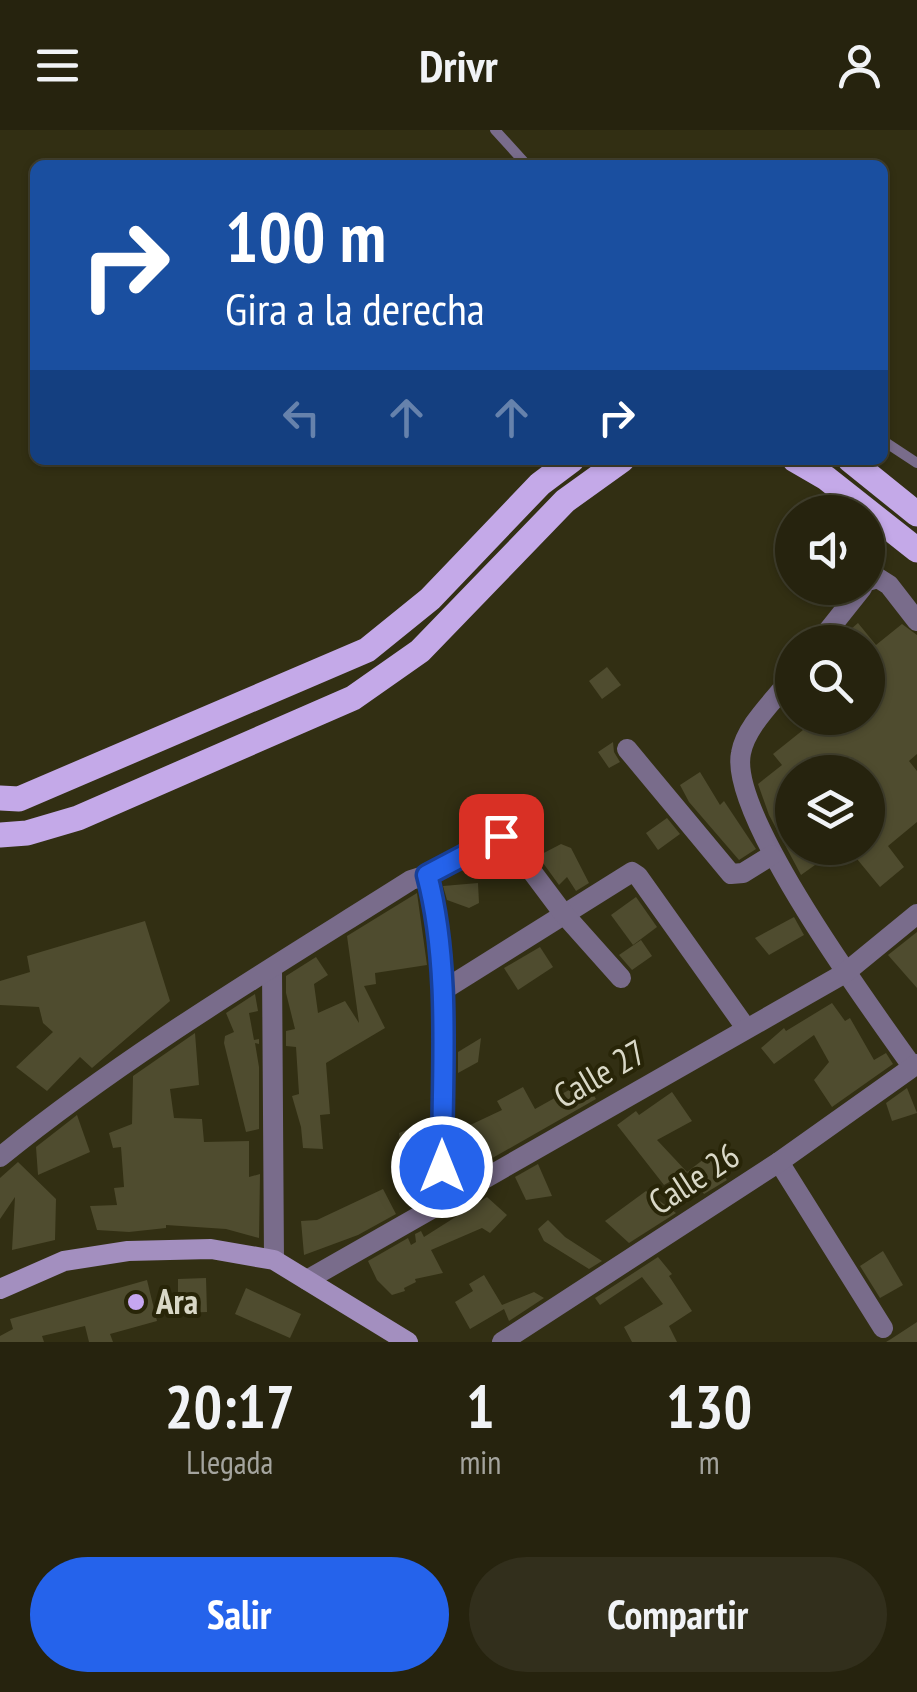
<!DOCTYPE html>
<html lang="es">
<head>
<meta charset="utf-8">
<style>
	:root { --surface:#26230e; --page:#322f1c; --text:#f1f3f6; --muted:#a4a49e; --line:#42402e; --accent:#2563eb }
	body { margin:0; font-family:"PT Sans Narrow",sans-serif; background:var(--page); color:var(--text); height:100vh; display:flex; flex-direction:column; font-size:38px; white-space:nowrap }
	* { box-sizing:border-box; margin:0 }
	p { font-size:32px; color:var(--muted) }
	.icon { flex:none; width:55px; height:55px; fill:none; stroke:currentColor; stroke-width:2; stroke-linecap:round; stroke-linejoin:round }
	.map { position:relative; height:1212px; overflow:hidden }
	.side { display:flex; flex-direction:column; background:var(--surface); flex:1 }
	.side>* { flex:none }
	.hud { position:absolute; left:30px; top:30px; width:858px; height:305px; border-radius:15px; box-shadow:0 2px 8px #0004,0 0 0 2px var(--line); background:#1a4fa0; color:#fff; overflow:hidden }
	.controls { position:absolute; left:775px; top:365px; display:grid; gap:20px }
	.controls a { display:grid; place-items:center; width:110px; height:110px; border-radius:50%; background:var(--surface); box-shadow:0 2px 8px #0004,0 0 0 2px var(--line); font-size:50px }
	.pin { position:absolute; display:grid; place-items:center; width:85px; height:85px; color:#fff; margin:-42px; border-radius:20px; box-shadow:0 5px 15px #0006 }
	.me { position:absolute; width:110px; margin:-55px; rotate:0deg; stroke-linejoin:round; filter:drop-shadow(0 0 8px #0008) }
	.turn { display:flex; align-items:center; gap:35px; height:210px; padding:0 30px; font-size:45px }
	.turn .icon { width:130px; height:130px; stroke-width:2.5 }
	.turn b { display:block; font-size:70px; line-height:85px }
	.lanes { display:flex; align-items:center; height:95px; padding:0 30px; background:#0003; justify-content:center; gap:50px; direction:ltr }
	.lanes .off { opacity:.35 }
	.eta { display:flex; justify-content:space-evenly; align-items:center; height:170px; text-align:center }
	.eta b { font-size:60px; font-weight:600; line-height:70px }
	.primary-button { display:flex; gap:20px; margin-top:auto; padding:20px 30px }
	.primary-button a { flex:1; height:115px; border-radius:60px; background:var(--accent); color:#fff; font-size:40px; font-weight:600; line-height:115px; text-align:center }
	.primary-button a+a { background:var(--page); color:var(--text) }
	header { display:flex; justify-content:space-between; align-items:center; height:130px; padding:0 30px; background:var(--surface); font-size:45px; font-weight:600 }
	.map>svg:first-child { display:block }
	.building { fill:#4f4c2f }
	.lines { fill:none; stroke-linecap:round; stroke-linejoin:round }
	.lane { stroke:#796c8b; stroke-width:10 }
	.street { stroke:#796c8b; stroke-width:20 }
	.secondary { stroke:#a38fbf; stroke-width:20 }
	.primary { stroke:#c4a9e8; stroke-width:25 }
	.route-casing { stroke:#184099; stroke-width:25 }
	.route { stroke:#2563eb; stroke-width:18 }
	.poi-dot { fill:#c6a6f0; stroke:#282508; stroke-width:4 }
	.labels { text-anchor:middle; stroke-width:8; stroke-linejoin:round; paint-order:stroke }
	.street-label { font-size:35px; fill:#d9d8c7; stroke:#282508 }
	.poi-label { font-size:35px; font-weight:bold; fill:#d9d8c7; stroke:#282508; text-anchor:start }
</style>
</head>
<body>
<header><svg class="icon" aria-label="menu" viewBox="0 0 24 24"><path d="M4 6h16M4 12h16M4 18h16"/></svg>Drivr<svg class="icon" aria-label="person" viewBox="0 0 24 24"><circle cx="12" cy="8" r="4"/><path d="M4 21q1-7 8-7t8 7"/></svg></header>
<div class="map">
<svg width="917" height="1212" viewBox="0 0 917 1212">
	<rect width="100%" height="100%" fill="#322f13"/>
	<!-- building -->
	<g class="building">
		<polygon points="858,493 876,515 902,494 917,505 917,624 909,631 917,641 917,692 888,716 904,737 880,757 848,718 868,718 868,642 792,642 792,718 839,718 801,745 769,685 758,654 782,635 773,624 803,600 793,588 868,588 868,512 836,512"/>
		<polygon points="607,537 621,555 602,569 589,551"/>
		<polygon points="613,612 614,622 620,632 609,638 598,622"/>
		<polygon points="700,642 720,675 724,671 756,719 739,730 689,672 680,655"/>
		<polygon points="667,688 680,704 658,720 646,703"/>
		<polygon points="561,714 571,718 589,753 576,761 567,747 559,755 538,726"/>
		<polygon points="478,753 479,773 469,778 447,770 443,756"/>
		<polygon points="417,763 427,835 375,843 376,854 364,856 385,898 326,933 330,984 320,985 323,1019 303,1018 301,997 292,966 299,964 296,917 286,916 286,901 295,899 286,863 286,846 316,827 328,845 314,854 318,883 345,871 359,893 347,806"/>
		<polygon points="636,767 657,797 633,815 611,785"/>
		<polygon points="794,787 804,805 769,825 755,808"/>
		<polygon points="145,791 170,871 92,938 80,927 47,961 16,937 53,902 43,893 39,877 0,875 0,851 30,842 27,826"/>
		<polygon points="917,802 917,858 888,825"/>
		<polygon points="641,810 652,826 632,840 619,825"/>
		<polygon points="540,817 553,837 518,860 504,838"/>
		<polygon points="255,864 258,881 249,883 254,910 259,909 259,914 255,913 259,937 259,999 246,1002 224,913 225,906 234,902 226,883"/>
		<polygon points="832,873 845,891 850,888 874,930 886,923 893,934 832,977 814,950 829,932 814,905 774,934 761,918 784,898 786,901"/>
		<polygon points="195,903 199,955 170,959 174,988 202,989 204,1012 249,1011 249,1047 260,1044 259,1108 226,1099 166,1095 166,1098 129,1102 97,1100 90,1076 117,1075 114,1058 124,1057 121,1017 113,1018 109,1003 132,994 133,946"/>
		<polygon points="481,908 478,932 458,943 458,922"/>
		<polygon points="585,951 596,969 482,1034 466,997 502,980 497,971 523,957 535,979"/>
		<polygon points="907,958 917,983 892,991 886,973"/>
		<polygon points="672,962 692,991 657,1010 687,1042 664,1055 617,995 636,981 639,985"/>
		<polygon points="77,985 90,1022 38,1045 36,1017"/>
		<polygon points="430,991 428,1065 412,1074 409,1052 412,1016 401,1020 399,1003"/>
		<polygon points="708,1026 727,1050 704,1064 687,1042"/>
		<polygon points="18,1032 56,1069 55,1110 12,1120 15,1067 0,1089 0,1048"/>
		<polygon points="538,1034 552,1066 526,1070 515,1047"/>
		<polygon points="383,1059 396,1084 358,1105 304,1125 301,1091 317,1090"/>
		<polygon points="646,1061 676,1083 629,1113 605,1091"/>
		<polygon points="487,1067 507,1085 490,1103 482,1098 431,1120 443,1143 415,1149 416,1152 404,1158 405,1161 392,1165 377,1150 368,1131 408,1108 411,1115 416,1112 415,1104 421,1101 424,1107"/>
		<polygon points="548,1090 565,1107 602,1131 589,1139 544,1111 538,1099"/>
		<polygon points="883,1121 903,1155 880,1168 860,1136"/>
		<polygon points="658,1127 672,1144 669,1146 692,1181 669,1196 677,1212 632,1212 624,1197 663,1174 642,1147 600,1175 595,1168"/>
		<polygon points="484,1145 502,1175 534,1162 544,1168 509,1191 504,1179 470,1199 455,1172 473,1161 469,1154"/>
		<polygon points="206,1148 207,1182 178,1183 178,1149"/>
		<polygon points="147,1150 157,1191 110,1204 113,1212 89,1212 85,1196 42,1206 44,1212 0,1212 0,1206 13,1199 10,1189"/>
		<polygon points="246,1158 301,1184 290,1208 235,1184"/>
		<polygon points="917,1192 917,1212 886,1212 891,1209"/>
	</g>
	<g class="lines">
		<!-- lane -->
		<g class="lane">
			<polyline points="495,0 527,35"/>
			<polyline points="882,310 917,333"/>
		</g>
		<!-- street -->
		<g class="street">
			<polyline points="868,451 878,448 889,455 917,491"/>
			<polyline points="819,512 862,458"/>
			<path d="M792 547C776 569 746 595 741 623 728 685 873 881 912 936"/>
			<polyline points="627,619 731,744 743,743 772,725"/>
			<path d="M427 745C453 839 442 973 442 1072"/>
			<polyline points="272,838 274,1130"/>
			<polyline points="442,861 632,742 638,746 746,898"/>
			<path d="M0 1027C128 923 272 838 411 750L427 745 493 708 501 706 509 711 563 783 621 848"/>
			<polyline points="779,1032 883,1198"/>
			<polyline points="307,1150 845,843 917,784"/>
			<polyline points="502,1212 779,1032 917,934"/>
		</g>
		<!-- secondary -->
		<polyline class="secondary" points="0,1159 64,1131 128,1121 211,1119 274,1130 408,1212"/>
		<!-- primary -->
		<g class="primary">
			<polyline points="795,330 826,348 917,420"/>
			<polyline points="850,330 917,384"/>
			<polyline points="0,668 19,669 367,520 430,469 540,354 572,330"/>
			<polyline points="0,705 27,703 78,688 353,568 420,521 565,371 622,330"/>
		</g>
	</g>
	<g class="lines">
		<defs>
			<path id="route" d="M442 1037C442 944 451 835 427 745L501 706"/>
		</defs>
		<!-- route casing -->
		<use href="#route" class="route-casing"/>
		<!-- route -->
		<use href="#route" class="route"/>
	</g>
	<!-- markers -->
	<circle class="poi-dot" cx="136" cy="1172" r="10"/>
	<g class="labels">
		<!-- street labels -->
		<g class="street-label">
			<text transform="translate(600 944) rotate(-30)" y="12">Calle 27</text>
			<text transform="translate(694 1049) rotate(-33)" y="12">Calle 26</text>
		</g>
		<!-- poi labels -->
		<g class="poi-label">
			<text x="156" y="1184">Ara</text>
		</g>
	</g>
</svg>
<div class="controls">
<a><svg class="icon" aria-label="sound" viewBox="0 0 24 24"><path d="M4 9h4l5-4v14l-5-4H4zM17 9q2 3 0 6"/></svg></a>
<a><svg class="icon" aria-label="search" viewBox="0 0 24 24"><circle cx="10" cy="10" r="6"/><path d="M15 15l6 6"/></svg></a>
<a><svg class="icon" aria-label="layers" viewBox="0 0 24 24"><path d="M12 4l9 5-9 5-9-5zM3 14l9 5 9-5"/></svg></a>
</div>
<div class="pin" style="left:501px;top:706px;background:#d93025"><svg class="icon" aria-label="arrive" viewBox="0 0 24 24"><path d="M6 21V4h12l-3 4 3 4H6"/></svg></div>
<svg class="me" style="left:442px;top:1037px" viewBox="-20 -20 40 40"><circle r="17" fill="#2563eb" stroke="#fff" stroke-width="3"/><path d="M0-11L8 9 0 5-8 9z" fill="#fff"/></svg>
<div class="hud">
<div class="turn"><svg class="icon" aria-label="right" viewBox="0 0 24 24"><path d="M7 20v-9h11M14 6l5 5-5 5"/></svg><div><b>100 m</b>Gira a la derecha</div></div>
<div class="lanes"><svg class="icon off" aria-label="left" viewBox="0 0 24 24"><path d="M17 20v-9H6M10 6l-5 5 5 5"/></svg><svg class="icon off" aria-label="ahead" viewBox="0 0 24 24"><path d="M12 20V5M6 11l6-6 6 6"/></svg><svg class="icon off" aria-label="ahead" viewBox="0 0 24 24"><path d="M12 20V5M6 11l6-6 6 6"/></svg><svg class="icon" aria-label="right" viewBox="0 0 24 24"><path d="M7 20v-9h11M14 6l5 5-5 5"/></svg></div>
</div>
</div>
<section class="side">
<div class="eta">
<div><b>20:17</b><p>Llegada</p></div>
<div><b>1</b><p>min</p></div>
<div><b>130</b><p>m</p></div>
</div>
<div class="primary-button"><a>Salir</a><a>Compartir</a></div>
</section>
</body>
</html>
